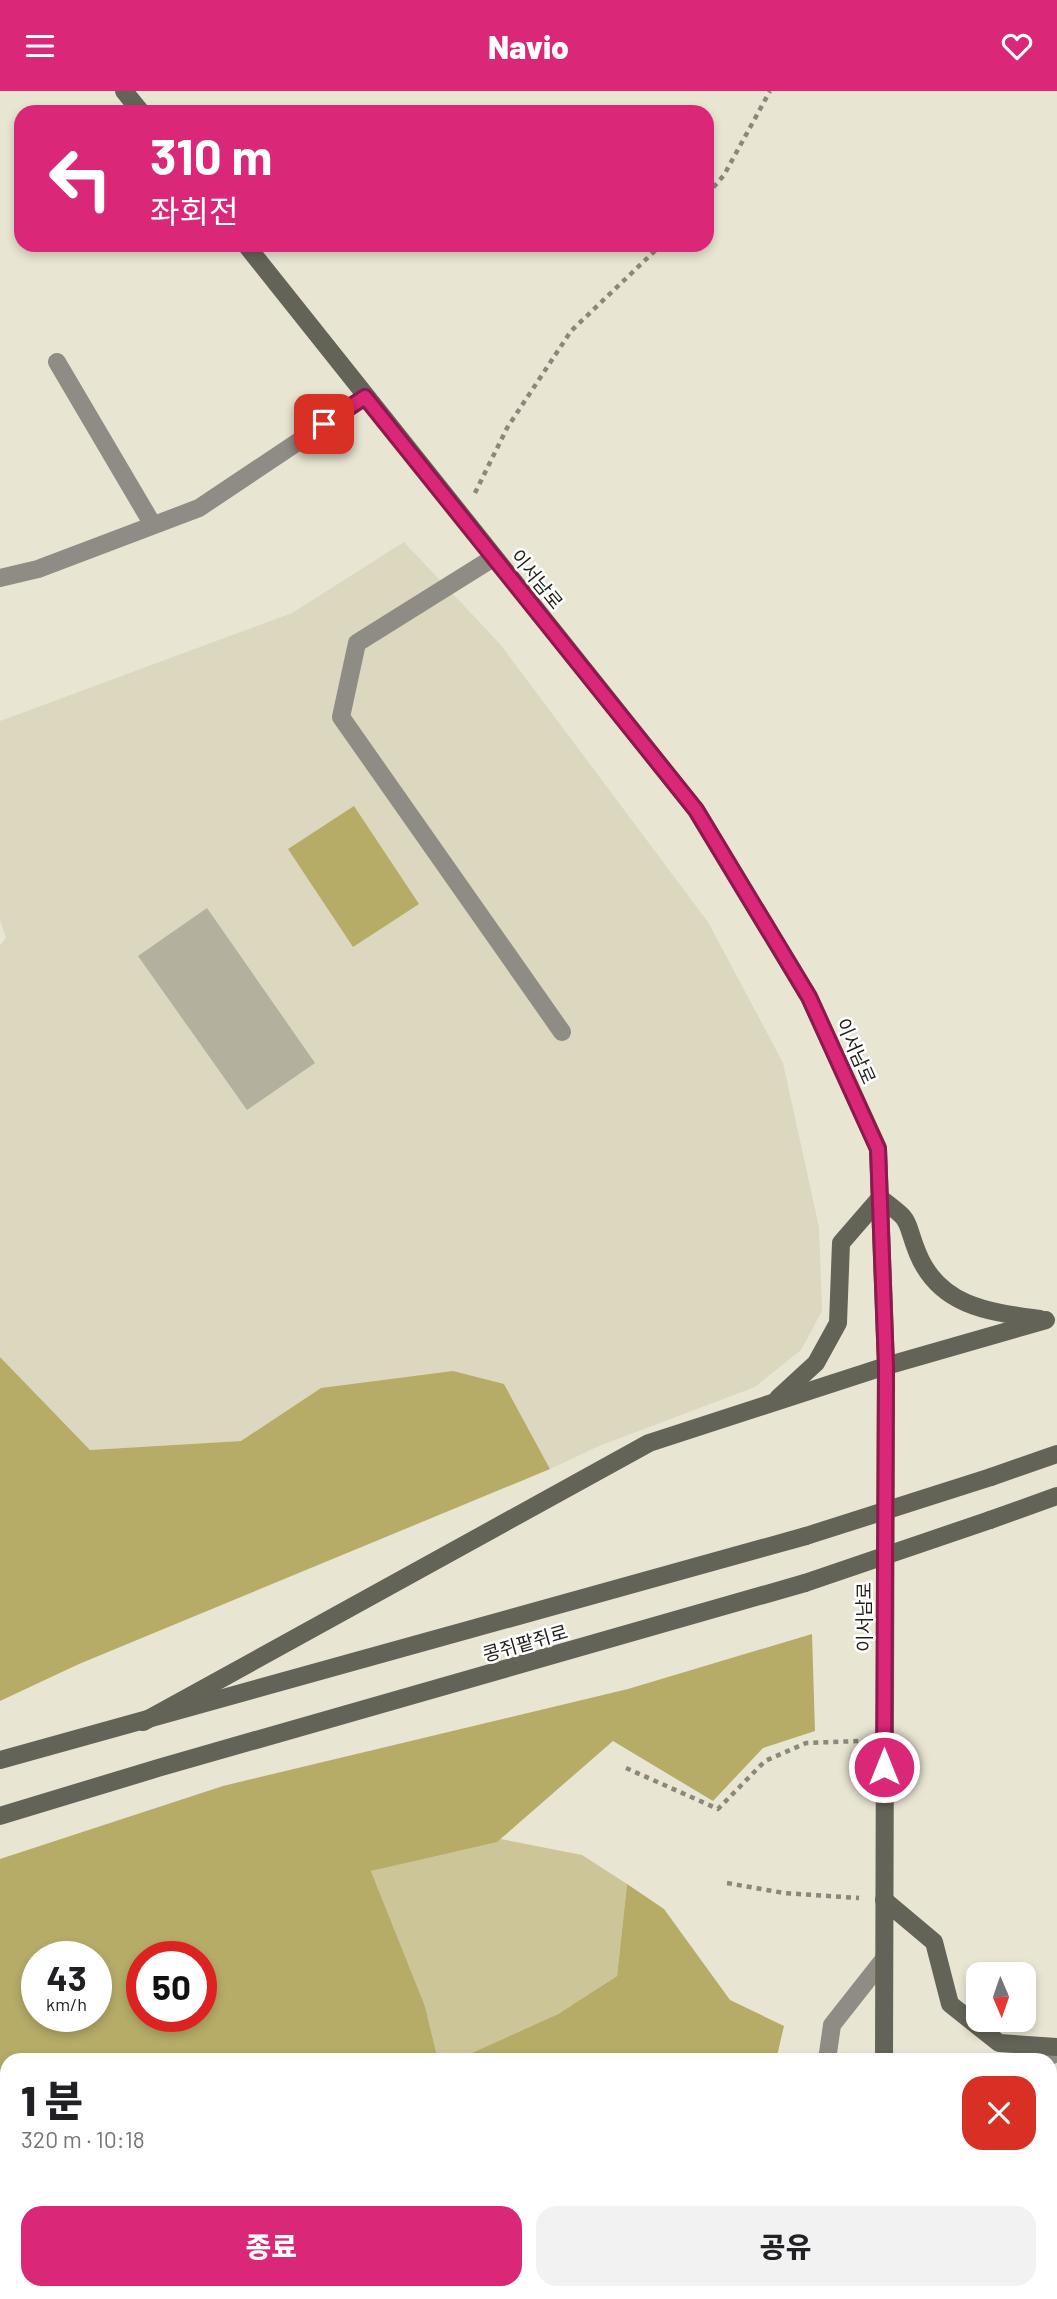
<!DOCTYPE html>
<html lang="ko">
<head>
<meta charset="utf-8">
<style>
	:root { --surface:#fff; --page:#f2f2f2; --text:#202124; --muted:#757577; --accent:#db2777 }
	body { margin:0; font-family:Barlow,"Noto Sans KR",sans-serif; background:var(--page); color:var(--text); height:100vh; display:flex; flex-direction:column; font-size:26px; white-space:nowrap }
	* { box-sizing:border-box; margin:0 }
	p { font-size:23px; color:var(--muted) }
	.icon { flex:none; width:38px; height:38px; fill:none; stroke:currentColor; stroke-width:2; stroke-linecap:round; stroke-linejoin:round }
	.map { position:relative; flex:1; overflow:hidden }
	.side { position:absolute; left:0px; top:1962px; width:1057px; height:247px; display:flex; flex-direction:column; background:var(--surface); border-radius:21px 21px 0 0; box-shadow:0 4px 10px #0003 }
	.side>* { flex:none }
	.guide { position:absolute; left:14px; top:14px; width:700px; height:147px; border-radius:21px; box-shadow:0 4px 10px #0003; background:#db2777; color:#fff; overflow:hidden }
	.needle { width:46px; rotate:178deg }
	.tools { position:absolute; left:966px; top:1871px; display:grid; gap:14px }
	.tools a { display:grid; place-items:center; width:70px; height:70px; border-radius:14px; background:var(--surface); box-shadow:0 4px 10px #0003; font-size:35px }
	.speed { position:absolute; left:21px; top:1850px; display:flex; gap:14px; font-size:35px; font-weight:700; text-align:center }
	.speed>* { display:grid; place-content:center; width:91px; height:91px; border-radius:50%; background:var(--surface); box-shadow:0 4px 10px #0003; line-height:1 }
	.speed small { font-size:18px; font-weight:400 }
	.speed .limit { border:10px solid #d22; background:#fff; color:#111 }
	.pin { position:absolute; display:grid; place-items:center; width:60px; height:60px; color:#fff; margin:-30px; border-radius:14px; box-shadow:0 4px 10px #0006 }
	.me { position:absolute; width:77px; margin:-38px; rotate:0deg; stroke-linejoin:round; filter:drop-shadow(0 0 5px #0008) }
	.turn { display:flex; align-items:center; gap:24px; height:147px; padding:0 21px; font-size:32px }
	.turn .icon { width:91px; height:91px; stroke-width:2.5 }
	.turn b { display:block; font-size:49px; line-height:60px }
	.round { display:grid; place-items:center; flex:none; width:74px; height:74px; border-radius:21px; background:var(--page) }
	.summary { display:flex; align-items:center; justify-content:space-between; height:119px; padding:0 21px }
	h1 { font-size:42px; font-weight:800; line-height:52px }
	.button { display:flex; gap:14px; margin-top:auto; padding:14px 21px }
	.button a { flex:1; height:80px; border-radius:21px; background:var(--accent); color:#fff; font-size:28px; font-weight:800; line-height:80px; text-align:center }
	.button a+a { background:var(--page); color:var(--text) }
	header { display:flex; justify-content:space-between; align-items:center; height:91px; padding:0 21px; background:var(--accent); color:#fff; font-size:32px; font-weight:800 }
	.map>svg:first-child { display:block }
	.built { fill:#dcd8bf }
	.green { fill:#ccc598 }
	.forest { fill:#b6ac68; fill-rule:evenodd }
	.building { fill:#b3b09e }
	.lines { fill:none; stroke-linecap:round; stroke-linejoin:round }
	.path { stroke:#8a887a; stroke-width:4.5; stroke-dasharray:5 5; stroke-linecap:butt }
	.service { stroke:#8e8c85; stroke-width:18 }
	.minor { stroke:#8e8c85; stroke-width:18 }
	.secondary { stroke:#646358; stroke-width:18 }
	.secondary-bridge { stroke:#646358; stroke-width:18 }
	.route-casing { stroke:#8e194d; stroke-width:18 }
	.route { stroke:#db2777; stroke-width:12 }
	.labels { text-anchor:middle; stroke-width:5; stroke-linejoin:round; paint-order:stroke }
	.street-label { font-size:19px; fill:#201f18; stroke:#fff }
</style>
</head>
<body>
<header><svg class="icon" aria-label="menu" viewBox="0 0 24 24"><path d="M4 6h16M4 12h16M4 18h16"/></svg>Navio<svg class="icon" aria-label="heart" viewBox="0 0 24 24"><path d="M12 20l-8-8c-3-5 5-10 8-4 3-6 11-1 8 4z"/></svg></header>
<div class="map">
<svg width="1057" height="2208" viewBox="0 0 1057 2208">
	<rect width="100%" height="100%" fill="#e8e5d2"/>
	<!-- built -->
	<polygon class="built" points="404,451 500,553 708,831 783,972 819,1136 822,1220 801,1259 755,1296 599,1355 550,1378 504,1293 321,1297 242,1350 90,1359 0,1266 0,854 6,847 0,829 0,630 292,522"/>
	<!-- green -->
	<polygon class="green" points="501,1748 582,1764 627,1793 617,1885 558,1923 456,1969 438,1969 425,1915 371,1780"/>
	<!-- forest -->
	<g class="forest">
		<polygon points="354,715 419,813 353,856 288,758"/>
		<polygon points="0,1266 90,1359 241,1350 321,1297 453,1280 504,1293 550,1378 79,1573 0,1610"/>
		<path d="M812 1543 815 1640 763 1657 713 1710 613 1650 497 1751 371 1780 425 1915 438 1969H7V2202H345L316 2208H0V1768L223 1695 628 1598ZM37 1866H96V1925H37ZM142 1866H201V1925H142Z"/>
		<polygon points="627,1793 664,1818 730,1909 784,1935 776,1969 456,1969 558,1923 617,1885"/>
	</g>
	<!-- building -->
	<polygon class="building" points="207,817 315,972 247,1019 138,865"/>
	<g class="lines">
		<!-- path -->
		<g class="path">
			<polyline points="707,104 724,84 770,0"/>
			<polyline points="475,402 507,337 571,240 661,154"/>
			<polyline points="626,1677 718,1718 765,1670 806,1652 859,1650"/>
			<polyline points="727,1792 784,1802 859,1807"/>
		</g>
		<!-- service -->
		<g class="service">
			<polyline points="57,271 153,434"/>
			<polyline points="493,467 357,552 341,626 562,941"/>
			<polyline points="0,487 38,478 199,417 365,306"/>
			<polyline points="619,2208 621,2202"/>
		</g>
		<!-- minor -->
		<g class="minor">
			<polyline points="827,1969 832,1934 884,1868"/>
			<polyline points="1041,1969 1057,1962"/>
			<polyline points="412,2208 441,2202"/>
		</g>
		<!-- secondary -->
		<g class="secondary">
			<polyline points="124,0 141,21"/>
			<polyline points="246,154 696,719 809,906 878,1057 886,1275 884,1969"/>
			<path d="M778 1307 816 1272 838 1232 841 1152 880 1107C915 1133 903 1126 918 1163 940 1216 990 1221 1040 1228"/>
			<polyline points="991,1386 1057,1363"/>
			<polyline points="990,1429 1057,1405"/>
			<polyline points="143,1631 649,1352 886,1275 1046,1229"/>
			<polyline points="0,1669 806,1445"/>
			<polyline points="0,1725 158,1677 805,1492"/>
			<polyline points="884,1809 934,1851 950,1913 999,1952 1057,1956"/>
			<polyline points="867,2202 873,2208"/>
		</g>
		<!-- secondary-bridge -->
		<g class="secondary-bridge">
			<polyline points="806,1445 991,1386"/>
			<polyline points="805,1492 990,1429"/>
		</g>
	</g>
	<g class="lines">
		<defs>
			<polyline id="route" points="324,333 365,306 696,719 809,906 878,1058 886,1275 884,1676"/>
		</defs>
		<!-- route casing -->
		<use href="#route" class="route-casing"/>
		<!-- route -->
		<use href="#route" class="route"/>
	</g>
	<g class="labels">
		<!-- street labels -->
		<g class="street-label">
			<text transform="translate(537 488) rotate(51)" y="7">이서남로</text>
			<text transform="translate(856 960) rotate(66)" y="7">이서남로</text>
			<text transform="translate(864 1526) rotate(-90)" y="7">이서남로</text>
			<text transform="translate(525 1552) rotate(-16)" y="7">콩쥐팥쥐로</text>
		</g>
	</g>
</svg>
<div class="tools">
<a><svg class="needle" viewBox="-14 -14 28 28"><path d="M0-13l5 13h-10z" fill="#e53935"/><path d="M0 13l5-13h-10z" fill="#757577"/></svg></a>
</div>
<div class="speed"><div>43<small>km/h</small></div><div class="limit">50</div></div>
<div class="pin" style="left:324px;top:333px;background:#d93025"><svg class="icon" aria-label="arrive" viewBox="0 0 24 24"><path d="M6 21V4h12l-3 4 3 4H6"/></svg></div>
<svg class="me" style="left:884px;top:1676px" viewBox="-20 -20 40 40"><circle r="17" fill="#db2777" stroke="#fff" stroke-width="3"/><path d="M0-11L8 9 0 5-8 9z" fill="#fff"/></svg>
<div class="guide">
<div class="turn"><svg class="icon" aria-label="left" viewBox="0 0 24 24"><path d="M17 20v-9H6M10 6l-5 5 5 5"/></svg><div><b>310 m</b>좌회전</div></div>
</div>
<section class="side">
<div class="summary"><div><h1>1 분</h1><p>320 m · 10:18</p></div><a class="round" style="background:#d93025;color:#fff"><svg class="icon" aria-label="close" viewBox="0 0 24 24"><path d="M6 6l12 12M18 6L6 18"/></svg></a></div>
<div class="button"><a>종료</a><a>공유</a></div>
</section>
</div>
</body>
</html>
